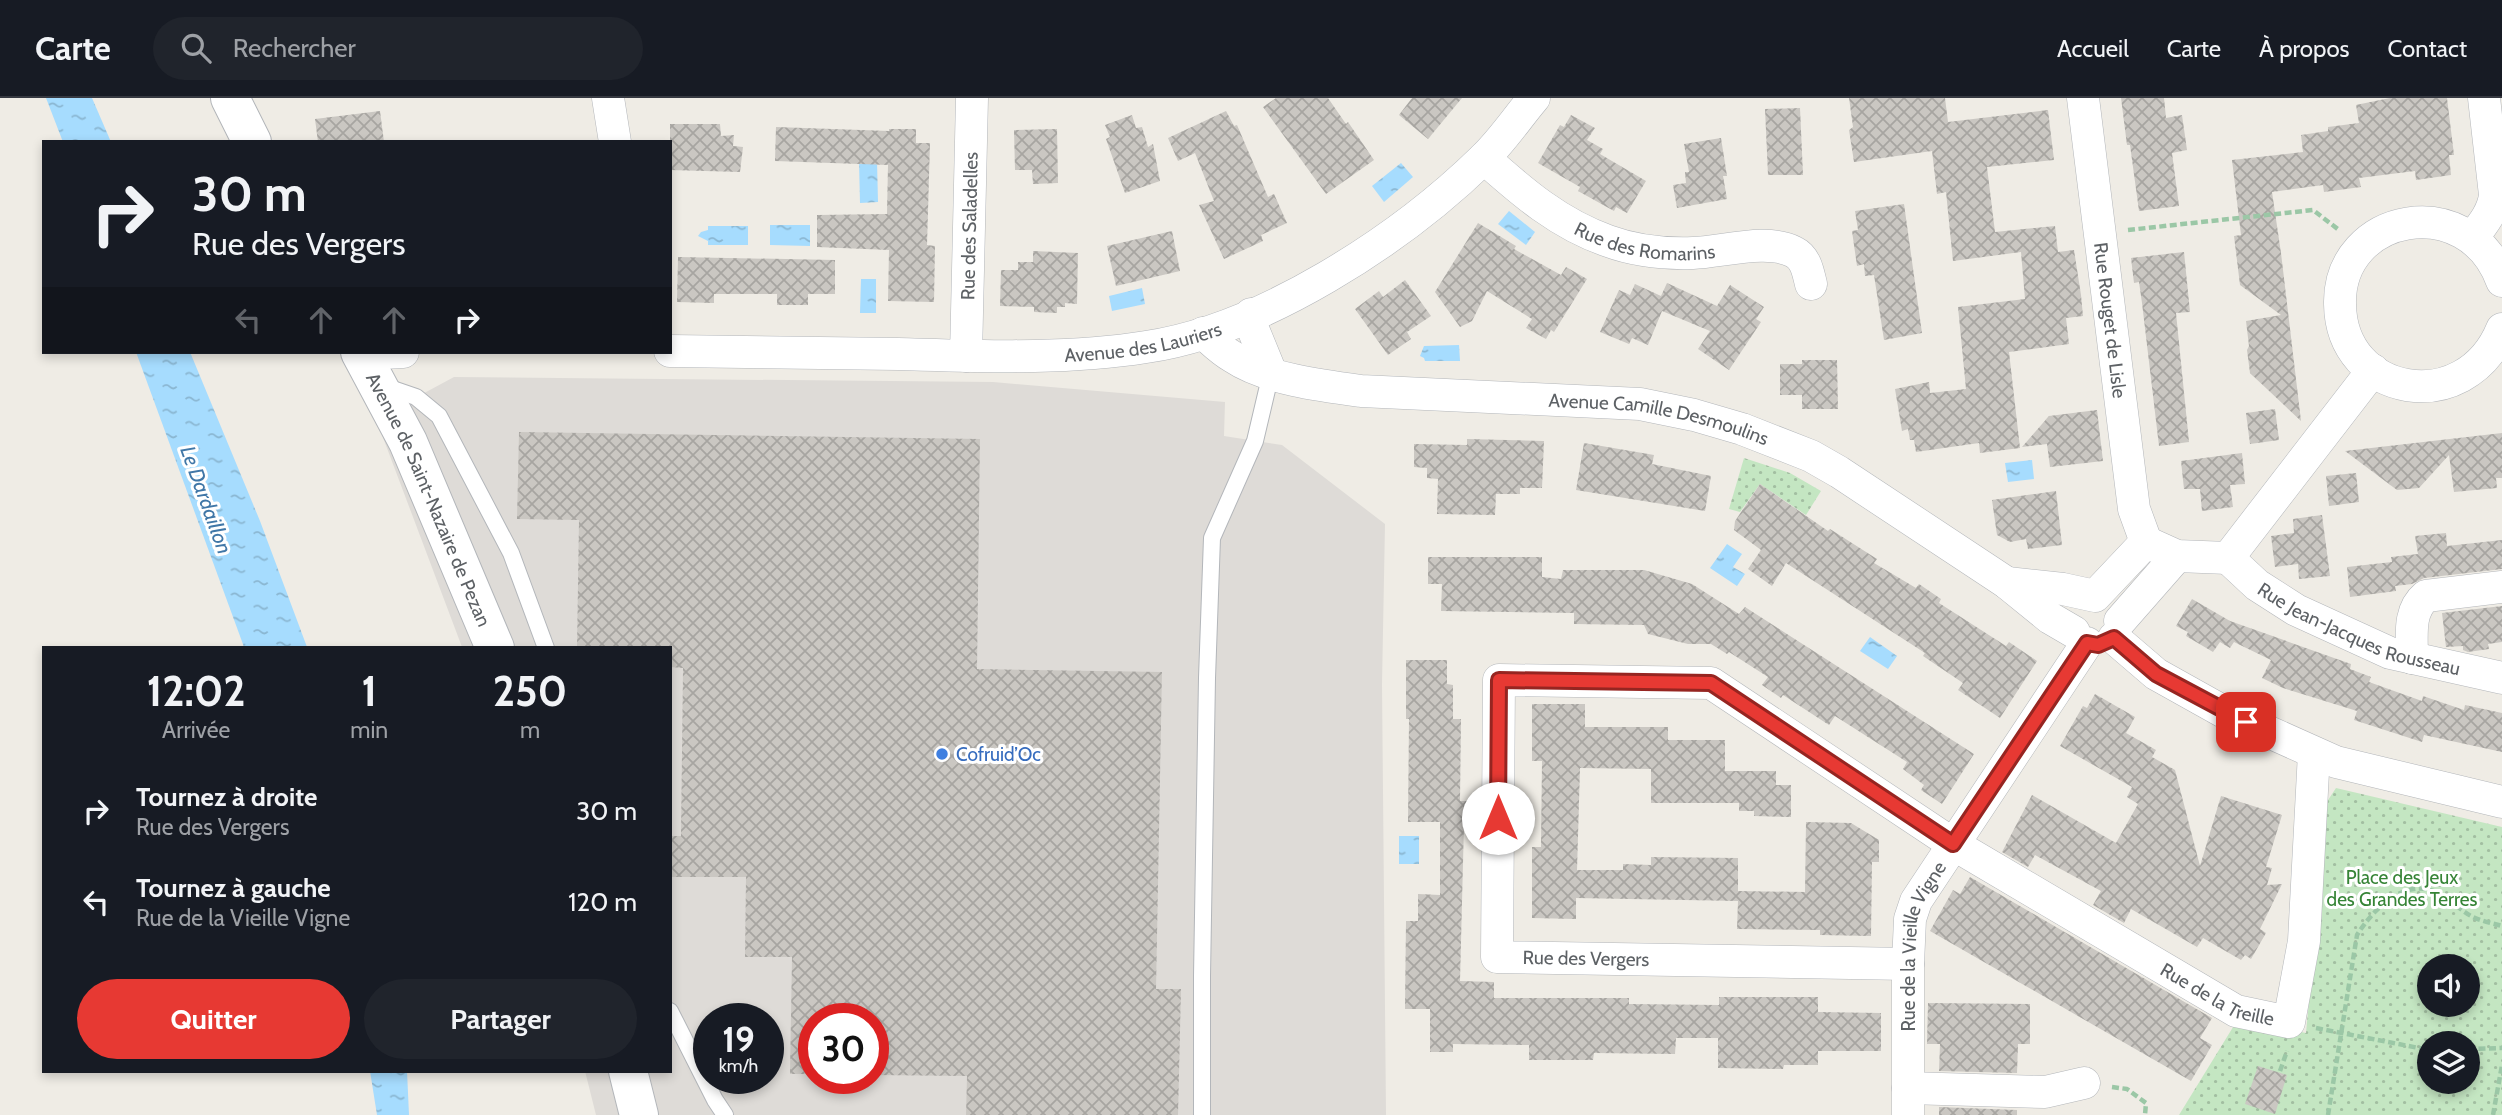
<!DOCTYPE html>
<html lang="fr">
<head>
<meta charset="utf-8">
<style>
	:root { --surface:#171b24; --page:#20242c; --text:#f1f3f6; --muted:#9ea1a6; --line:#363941; --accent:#e73933 }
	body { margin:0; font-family:Cabin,sans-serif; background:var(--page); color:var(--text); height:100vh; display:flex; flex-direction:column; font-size:26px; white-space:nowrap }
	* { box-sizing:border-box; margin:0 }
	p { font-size:23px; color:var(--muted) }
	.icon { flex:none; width:38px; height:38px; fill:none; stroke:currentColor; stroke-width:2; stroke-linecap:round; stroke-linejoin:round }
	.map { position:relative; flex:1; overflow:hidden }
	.panel { position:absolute; left:42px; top:548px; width:630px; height:427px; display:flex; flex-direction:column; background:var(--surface); border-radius:0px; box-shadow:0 4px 10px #0003 }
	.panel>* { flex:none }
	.banner { position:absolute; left:42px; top:42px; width:630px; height:214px; border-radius:0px; box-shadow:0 4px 10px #0003; background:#171b24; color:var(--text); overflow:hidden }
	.tools { position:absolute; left:2417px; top:856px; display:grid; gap:14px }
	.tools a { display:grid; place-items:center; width:63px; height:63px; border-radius:50%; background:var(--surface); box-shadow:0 4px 10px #0003; font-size:35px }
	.speed { position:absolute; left:693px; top:905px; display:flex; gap:14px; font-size:35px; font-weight:700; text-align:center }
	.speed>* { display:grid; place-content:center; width:91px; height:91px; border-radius:50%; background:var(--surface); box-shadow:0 4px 10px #0003; line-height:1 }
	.speed small { font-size:18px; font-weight:400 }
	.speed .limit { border:10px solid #d22; background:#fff; color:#111 }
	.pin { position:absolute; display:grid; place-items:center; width:60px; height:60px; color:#fff; margin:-30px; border-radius:14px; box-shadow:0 4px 10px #0006 }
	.me { position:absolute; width:77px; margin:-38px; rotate:0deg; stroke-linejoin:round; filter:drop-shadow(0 0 5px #0008) }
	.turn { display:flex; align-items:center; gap:24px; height:147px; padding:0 35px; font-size:32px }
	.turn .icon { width:91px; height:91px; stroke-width:2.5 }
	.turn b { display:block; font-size:49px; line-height:60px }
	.lanes { display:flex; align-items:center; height:66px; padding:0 35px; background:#0003; justify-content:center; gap:35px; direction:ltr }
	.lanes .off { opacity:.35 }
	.eta { display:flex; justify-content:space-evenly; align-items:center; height:119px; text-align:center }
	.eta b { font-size:42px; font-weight:800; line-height:49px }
	.button { display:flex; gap:14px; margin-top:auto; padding:14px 35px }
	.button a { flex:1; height:80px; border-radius:42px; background:var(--accent); color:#fff; font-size:28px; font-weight:800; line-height:80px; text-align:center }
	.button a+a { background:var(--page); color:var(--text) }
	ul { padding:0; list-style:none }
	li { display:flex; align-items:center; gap:21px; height:91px; padding:0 35px }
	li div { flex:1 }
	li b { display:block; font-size:26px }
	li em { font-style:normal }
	header { display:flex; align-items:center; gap:42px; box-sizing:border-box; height:98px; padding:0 35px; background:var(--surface); border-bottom:2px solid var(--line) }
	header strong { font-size:33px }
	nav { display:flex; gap:38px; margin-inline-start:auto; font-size:24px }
	.search { width:490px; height:63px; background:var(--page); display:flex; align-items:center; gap:18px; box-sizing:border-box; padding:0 24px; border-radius:38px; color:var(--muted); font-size:26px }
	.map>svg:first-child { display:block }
	.industrial { fill:#dedbd7; fill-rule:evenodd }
	.park { fill:url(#park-dots); fill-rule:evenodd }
	.water { fill:url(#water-ripples) }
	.building { fill:url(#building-cross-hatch) }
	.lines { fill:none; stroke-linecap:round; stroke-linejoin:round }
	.service-casing { stroke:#b3b6ba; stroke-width:18 }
	.minor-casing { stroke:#b3b6ba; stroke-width:33 }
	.tertiary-casing { stroke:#b3b6ba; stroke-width:40 }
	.path { stroke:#9bc7a6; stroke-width:4.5; stroke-dasharray:7 3.5; stroke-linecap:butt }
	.service { stroke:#fff; stroke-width:16 }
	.minor { stroke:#fff; stroke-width:32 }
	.tertiary { stroke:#fff; stroke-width:38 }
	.route-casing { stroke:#962521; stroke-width:18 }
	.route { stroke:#e73933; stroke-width:12 }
	.shop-dot { fill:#3f7fe0; stroke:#fff; stroke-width:2.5 }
	.labels { text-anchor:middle; stroke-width:6; stroke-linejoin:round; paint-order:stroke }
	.street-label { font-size:19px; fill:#5d6165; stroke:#fff }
	.shop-label { font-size:19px; fill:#366cbe; stroke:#fff; text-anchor:start }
	.park-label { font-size:19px; fill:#368436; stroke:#fff }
	.water-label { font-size:21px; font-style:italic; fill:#4077a7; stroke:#fff }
</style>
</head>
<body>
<header>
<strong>Carte</strong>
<div class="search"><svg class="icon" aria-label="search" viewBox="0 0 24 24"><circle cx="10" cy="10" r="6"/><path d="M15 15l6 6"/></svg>Rechercher</div>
<nav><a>Accueil</a><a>Carte</a><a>À propos</a><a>Contact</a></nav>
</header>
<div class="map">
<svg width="2502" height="1017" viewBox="0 0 2502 1017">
	<defs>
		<pattern id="park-dots" width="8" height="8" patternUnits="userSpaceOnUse" patternTransform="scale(1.75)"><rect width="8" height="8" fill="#c4e6c2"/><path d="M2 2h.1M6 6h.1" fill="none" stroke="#a2bea1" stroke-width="1.8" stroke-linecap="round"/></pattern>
		<pattern id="water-ripples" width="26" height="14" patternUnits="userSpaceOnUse" patternTransform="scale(1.75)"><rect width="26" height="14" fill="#a6dcfe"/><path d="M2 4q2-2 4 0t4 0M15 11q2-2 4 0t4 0" fill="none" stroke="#8ab6d1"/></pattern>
		<pattern id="building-cross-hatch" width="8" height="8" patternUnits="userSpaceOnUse" patternTransform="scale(1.75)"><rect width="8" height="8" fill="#cac7c2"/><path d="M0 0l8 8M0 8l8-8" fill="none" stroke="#a7a5a1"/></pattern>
	</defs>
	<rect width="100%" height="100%" fill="#efece5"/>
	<!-- industrial -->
	<path class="industrial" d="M454 279 993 284 1225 304 1224 338 1282 347 1385 426 1382 586 1386 1017H596L585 973H670V550L462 549 376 321ZM709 920H768V980H709ZM814 920H873V980H814Z"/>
	<!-- park -->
	<g class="park">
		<polygon points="1744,360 1790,375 1821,393 1806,417 1760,386 1740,414 1729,411"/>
		<path d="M2336 690 2502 729V1017H2179L2238 921 2306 935 2328 702ZM2429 868H2468V906H2429ZM2429 945H2468V984H2429Z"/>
	</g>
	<!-- water -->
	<g class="water">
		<polygon points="46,0 92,0 111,44 63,44"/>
		<polygon points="859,63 877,63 878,104 860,105"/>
		<polygon points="1401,65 1413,79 1384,104 1372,88"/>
		<polygon points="1509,113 1535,134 1526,147 1498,126"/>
		<polygon points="770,127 810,127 810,148 770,147"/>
		<polygon points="708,128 748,128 748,147 708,147 708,143 698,138 701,134 708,132"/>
		<polygon points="861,181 876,181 876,215 860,215"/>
		<polygon points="1142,190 1145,206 1112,213 1109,198"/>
		<polygon points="1459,247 1460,263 1425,263 1424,260 1420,258 1424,248"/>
		<polygon points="136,254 190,254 260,423 307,549 244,549"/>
		<polygon points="2032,362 2034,381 2008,384 2005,365"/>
		<polygon points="1727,446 1742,456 1733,469 1745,476 1737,488 1710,470"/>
		<polygon points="1870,539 1897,558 1888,571 1860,553"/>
		<rect x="1399" y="738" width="20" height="28"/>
		<polygon points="370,973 407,973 409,1017 377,1017"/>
	</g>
	<!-- building -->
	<g class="building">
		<polygon points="1276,0 1328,0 1346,26 1348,24 1374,62 1326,96 1263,9"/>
		<polygon points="1412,0 1462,0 1428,41 1399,17"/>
		<polygon points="1849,0 1945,0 1948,24 2048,12 2054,62 1987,69 1995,134 2055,128 2058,154 2074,152 2081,197 2083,218 2066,220 2069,246 2009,254 2020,350 1980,355 1979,345 1916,354 1914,342 1910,342 1908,331 1902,333 1895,291 1929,284 1930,295 1966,291 1958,209 2025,201 2021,154 1953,163 1946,94 1937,96 1932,53 1854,64 1849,32 1853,29"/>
		<polygon points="2121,0 2164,0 2166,20 2182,17 2187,52 2172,55 2179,108 2139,113 2130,47 2127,47"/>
		<polygon points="2390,0 2447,0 2454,57 2449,57 2451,77 2416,82 2415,73 2359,80 2361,89 2324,94 2323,87 2272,94 2281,155 2301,323 2250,275 2247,252 2249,248 2246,223 2281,217 2240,187 2234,138 2241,137 2232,62 2303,54 2301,37 2328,33 2328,29 2359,25 2356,7"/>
		<polygon points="1800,10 1803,77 1768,77 1765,11"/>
		<polygon points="380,13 384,44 318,44 315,21"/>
		<polygon points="1226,13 1234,28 1237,27 1268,99 1274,96 1287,125 1261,137 1263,143 1224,161 1199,107 1214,103 1195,55 1178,63 1168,40"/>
		<polygon points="1132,17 1136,30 1142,29 1148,49 1153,46 1160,83 1125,95 1106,41 1110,39 1105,27"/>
		<polygon points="1571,17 1595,30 1587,42 1603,51 1600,56 1646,83 1627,115 1616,109 1614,113 1578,93 1580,89 1538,65 1560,27 1564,29"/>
		<polygon points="670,26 720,26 721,38 734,37 733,48 743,49 740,74 670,72"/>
		<polygon points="776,29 889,33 889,31 916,31 916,45 930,45 927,147 935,148 934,204 888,203 889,152 817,149 817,117 887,116 888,67 775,63"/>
		<polygon points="1057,31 1058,85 1033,86 1032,72 1015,72 1014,32"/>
		<polygon points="1721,40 1727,78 1723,78 1727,101 1677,110 1673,87 1686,85 1685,74 1689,74 1684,46"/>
		<polygon points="1904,106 1922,235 1884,242 1874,177 1865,178 1864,166 1857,168 1852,133 1858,132 1855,113"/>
		<polygon points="1478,125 1516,148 1514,151 1561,177 1566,169 1587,181 1554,234 1551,232 1546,241 1526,230 1532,221 1487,193 1472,223 1460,229 1435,194"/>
		<polygon points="1172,133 1180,173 1116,188 1107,148"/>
		<polygon points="1033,153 1078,155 1077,206 1065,205 1065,209 1057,209 1057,215 1034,214 1034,209 1000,208 1001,172 1018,172 1018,164 1033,164"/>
		<polygon points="2184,154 2190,214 2176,215 2189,344 2159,348 2142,205 2139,184 2134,185 2131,160"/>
		<polygon points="678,159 835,162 835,196 808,196 808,207 777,207 777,196 714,196 714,205 677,204"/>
		<polygon points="1405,182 1431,218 1407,234 1411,241 1388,257 1355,211 1379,193 1383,199"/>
		<polygon points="1667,185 1717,208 1730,187 1764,209 1756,221 1761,224 1729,272 1698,251 1710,233 1662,213 1648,247 1632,240 1629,246 1600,234 1619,192 1630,197 1635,186 1661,198"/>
		<polygon points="1802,262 1837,262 1838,311 1802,311 1802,297 1780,297 1780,266 1802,266"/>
		<polygon points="2275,311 2279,342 2250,346 2246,315"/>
		<polygon points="2097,312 2103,363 2050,369 2047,346 2022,349 2049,318"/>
		<polygon points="519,334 980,341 977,571 1162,574 1156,891 1181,891 1178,1017 966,1017 967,978 873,977 873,920 814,920 814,976 790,976 792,859 745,859 746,779 670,779 670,738 681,738 683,570 670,569 670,550 577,550 579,422 517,421"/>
		<polygon points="2502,335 2502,380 2496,380 2497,390 2454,394 2449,357 2419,390 2397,392 2345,353"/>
		<polygon points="1467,341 1544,343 1542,390 1520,390 1520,396 1496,396 1495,417 1437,416 1438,381 1427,380 1427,370 1414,369 1414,346 1467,347"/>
		<polygon points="1584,345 1654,357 1652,366 1711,378 1705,413 1576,392"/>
		<polygon points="2242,355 2245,386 2230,387 2233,409 2202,413 2200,391 2184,391 2181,363"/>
		<polygon points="2356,375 2359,404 2329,408 2326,378"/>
		<polygon points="1760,386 1828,433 1830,431 1877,461 1874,465 1916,490 1919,486 1941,501 1939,505 2006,548 2009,544 2037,563 2000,620 1958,592 1963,585 1923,558 1925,555 1786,465 1772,488 1748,471 1761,452 1734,432 1735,423"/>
		<polygon points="2056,393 2062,447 2028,451 2026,441 2010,444 1997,437 1992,402"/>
		<polygon points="2322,417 2330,478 2299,481 2298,466 2275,469 2271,438 2294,435 2293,421"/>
		<polygon points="2446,435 2447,448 2502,442 2502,471 2424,480 2412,486 2395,488 2396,493 2350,499 2347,469 2392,464 2391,459 2418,456 2415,438"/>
		<polygon points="1428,459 1542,459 1542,479 1561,481 1563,472 1644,472 1692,486 1739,516 1745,509 1974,656 1942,706 1921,692 1924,687 1903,671 1907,664 1835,618 1829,627 1783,597 1781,600 1762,587 1768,579 1729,554 1727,556 1711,546 1688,546 1648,536 1644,527 1574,526 1574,515 1441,513 1442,486 1428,486"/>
		<polygon points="2192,501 2230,523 2351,566 2350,571 2371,579 2369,584 2422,603 2423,598 2464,612 2465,607 2502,615 2502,654 2424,637 2422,644 2354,622 2357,613 2283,590 2262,580 2271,562 2234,544 2230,550 2220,544 2213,554 2186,538 2188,534 2176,528"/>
		<polygon points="2502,508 2502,544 2488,546 2489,551 2468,554 2463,552 2463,548 2446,549 2442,515"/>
		<polygon points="1406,562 1447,562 1447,586 1453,587 1453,621 1461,621 1460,703 1477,703 1477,726 1464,726 1460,883 1494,884 1494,900 1629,900 1629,906 1719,907 1719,899 1818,899 1818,914 1881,915 1881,953 1818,953 1818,967 1784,967 1783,971 1718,970 1718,940 1676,940 1675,956 1594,955 1593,962 1529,962 1529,947 1453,946 1453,954 1430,954 1430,911 1405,911 1406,823 1418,823 1418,796 1440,797 1440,724 1408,724 1409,621 1406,621"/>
		<polygon points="2095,596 2135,619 2126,635 2156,652 2152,659 2175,672 2200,768 2221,698 2282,717 2266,769 2272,770 2267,787 2282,786 2260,831 2266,835 2251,861 2245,857 2241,862 2203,840 2197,849 2131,811 2124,825 2093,807 2101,793 2035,757 2028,769 2002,754 2032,697 2116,745 2138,706 2127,699 2132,689 2060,648 2083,608 2087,610"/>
		<polygon points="1532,606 1585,606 1585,629 1668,629 1668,642 1725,642 1725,673 1776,673 1776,687 1791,687 1791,719 1754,718 1754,713 1739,713 1739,705 1651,705 1651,671 1580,670 1577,772 1623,772 1623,766 1651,767 1651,759 1738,760 1738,793 1805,794 1806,724 1851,725 1879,742 1879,764 1872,764 1871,838 1820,837 1820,832 1737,831 1738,803 1576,800 1576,821 1532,820 1532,749 1541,749 1542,663 1532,663"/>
		<polygon points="1970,779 2212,920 2200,940 2212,947 2191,983 1930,833 1953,792 1960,796"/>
		<polygon points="1928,905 2030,906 2030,946 2018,946 2017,975 1939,973 1940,946 1927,946"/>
		<polygon points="2258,968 2287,977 2275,1016 2245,1006"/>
		<polygon points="1939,1009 2017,1012 2017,1017 1939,1017"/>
	</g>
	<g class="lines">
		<defs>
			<g id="service">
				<polyline points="384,288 416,299 439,318 511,455 546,550"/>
				<polyline points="670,913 715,1002 725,1017"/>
				<polyline points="1202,1017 1202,878 1207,580 1212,440 1255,343 1271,275"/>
			</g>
			<g id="minor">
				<polyline points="608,0 615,44"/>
				<path id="s1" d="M2083 0 2134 411 2146 444"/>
				<path id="s2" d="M1484 60C1522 94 1559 126 1608 143 1635 153 1664 156 1693 155 1722 154 1768 140 1794 154 1806 160 1808 174 1811 186"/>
				<path d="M2472 140C2483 126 2493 114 2495 97L2484 0"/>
				<path d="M2502 183C2468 90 2338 115 2340 206 2341 299 2465 321 2502 231"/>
				<polyline points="1251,216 1253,231 1271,275"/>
				<path id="s3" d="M1203 235C1212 243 1222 253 1233 259 1266 281 1322 288 1361 293L1640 306 1694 317 1742 331 1811 358 1839 374 2007 485 2050 520 2074 534"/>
				<path id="s4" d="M670 253C746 254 822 255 898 256 979 258 1065 262 1146 249 1262 232 1400 142 1483 61 1502 43 1517 20 1534 0"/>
				<polyline points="361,256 403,254"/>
				<path id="s5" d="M966 258 972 0"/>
				<polyline points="2146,444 2177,458 2228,460 2373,272"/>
				<path id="s6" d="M2228 460 2257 487 2296 512 2390 555 2502 580"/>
				<polyline points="2007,485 2063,491 2095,498 2146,444"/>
				<polyline points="2120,523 2177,458"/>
				<polyline points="2114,540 2156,576 2224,614 2336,664 2502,704"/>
				<path d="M2412 560C2412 537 2408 513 2426 498L2502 489"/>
				<path id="s7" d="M1908 866 1497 859 1499 582 1711 585 1953 746 2236 913 2289 924 2304 843 2314 655"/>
				<polyline points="1908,990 2045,994 2084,985"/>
				<path id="s8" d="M1908 1017V866L1910 821 1916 803 2087 545"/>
			</g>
			<g id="tertiary">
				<polyline points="230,0 252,44"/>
				<path id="s9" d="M360 254 408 344 495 550"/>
				<polyline points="628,973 639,1017"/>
			</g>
		</defs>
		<!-- service casing -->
		<use href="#service" class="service-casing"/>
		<!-- minor casing -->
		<use href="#minor" class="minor-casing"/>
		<!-- tertiary casing -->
		<use href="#tertiary" class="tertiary-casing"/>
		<!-- path -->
		<g class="path">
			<polyline points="2128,132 2313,112 2339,132"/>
			<polyline points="2316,930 2429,952"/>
			<polyline points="2468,951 2502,950"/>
			<polyline points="2280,973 2287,953"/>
			<polyline points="2112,989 2127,991 2146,1005 2145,1017"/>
			<path d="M2328 1017 2357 837C2373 811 2407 777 2440 796 2451 802 2460 812 2471 818 2480 823 2492 825 2502 828"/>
			<polyline points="2493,1017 2502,967"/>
		</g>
		<!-- service -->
		<use href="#service" class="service"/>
		<!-- minor -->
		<use href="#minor" class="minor"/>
		<!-- tertiary -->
		<use href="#tertiary" class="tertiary"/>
	</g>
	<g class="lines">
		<defs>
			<polyline id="route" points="1498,720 1499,582 1711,585 1953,746 2087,545 2098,547 2114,540 2156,576 2246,624"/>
		</defs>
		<!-- route casing -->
		<use href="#route" class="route-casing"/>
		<!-- route -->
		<use href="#route" class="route"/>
	</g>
	<!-- markers -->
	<circle class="shop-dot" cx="942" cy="656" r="7"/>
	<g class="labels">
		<!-- street labels -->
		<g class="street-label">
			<text dy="7" stroke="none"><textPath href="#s5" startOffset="130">Rue des Saladelles</textPath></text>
			<text dy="7" stroke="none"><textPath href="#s2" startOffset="187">Rue des Romarins</textPath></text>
			<text dy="7" stroke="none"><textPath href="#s1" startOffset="224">Rue Rouget de Lisle</textPath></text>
			<text dy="7" stroke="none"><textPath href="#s4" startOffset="474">Avenue des Lauriers</textPath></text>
			<text dy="7" stroke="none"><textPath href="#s3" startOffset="472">Avenue Camille Desmoulins</textPath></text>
			<text dy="7" stroke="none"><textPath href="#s9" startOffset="163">Avenue de Saint-Nazaire de Pezan</textPath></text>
			<text dy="7" stroke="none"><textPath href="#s6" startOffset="152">Rue Jean-Jacques Rousseau</textPath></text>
			<text dy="7" stroke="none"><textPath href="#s8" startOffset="172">Rue de la Vieille Vigne</textPath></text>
			<text transform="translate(1586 860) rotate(1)" y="7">Rue des Vergers</text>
			<text dy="7" stroke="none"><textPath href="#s7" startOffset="1496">Rue de la Treille</textPath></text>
		</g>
		<!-- shop labels -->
		<g class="shop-label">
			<text x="956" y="663">Cofruid’Oc</text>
		</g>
		<!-- park labels -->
		<g class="park-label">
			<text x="2402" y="786">Place des Jeux<tspan x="2402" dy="22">des Grandes Terres</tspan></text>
		</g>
		<!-- water labels -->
		<g class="water-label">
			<text transform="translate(206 402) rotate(70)" y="7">Le Dardaillon</text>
		</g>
	</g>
</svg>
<div class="tools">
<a><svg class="icon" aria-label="sound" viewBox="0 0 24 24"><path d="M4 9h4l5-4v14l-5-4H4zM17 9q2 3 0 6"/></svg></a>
<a><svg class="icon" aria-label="layers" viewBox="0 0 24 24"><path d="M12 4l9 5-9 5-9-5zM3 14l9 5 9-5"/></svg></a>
</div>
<div class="speed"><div>19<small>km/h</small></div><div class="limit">30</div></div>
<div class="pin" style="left:2246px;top:624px;background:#d93025"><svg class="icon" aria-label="arrive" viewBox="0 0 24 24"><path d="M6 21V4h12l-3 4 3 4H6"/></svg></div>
<svg class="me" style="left:1498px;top:720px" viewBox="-20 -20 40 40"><circle r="19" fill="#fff"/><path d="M0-13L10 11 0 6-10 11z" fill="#e73933"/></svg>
<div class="banner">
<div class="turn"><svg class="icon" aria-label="right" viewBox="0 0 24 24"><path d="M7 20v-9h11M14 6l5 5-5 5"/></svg><div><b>30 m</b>Rue des Vergers</div></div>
<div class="lanes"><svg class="icon off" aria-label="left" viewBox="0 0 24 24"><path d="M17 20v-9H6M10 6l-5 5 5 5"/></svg><svg class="icon off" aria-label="ahead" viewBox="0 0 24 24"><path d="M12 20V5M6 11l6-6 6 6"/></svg><svg class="icon off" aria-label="ahead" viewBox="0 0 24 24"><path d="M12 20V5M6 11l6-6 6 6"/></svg><svg class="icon" aria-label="right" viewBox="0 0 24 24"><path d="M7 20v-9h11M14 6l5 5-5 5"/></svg></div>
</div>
<section class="panel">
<div class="eta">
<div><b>12:02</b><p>Arrivée</p></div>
<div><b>1</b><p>min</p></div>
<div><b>250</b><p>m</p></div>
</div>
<ul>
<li><svg class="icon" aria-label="right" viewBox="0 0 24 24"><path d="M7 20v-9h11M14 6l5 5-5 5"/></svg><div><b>Tournez à droite</b><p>Rue des Vergers</p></div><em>30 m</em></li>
<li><svg class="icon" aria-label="left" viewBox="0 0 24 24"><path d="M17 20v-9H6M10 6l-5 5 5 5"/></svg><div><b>Tournez à gauche</b><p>Rue de la Vieille Vigne</p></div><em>120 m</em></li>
</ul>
<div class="button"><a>Quitter</a><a>Partager</a></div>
</section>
</div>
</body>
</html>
